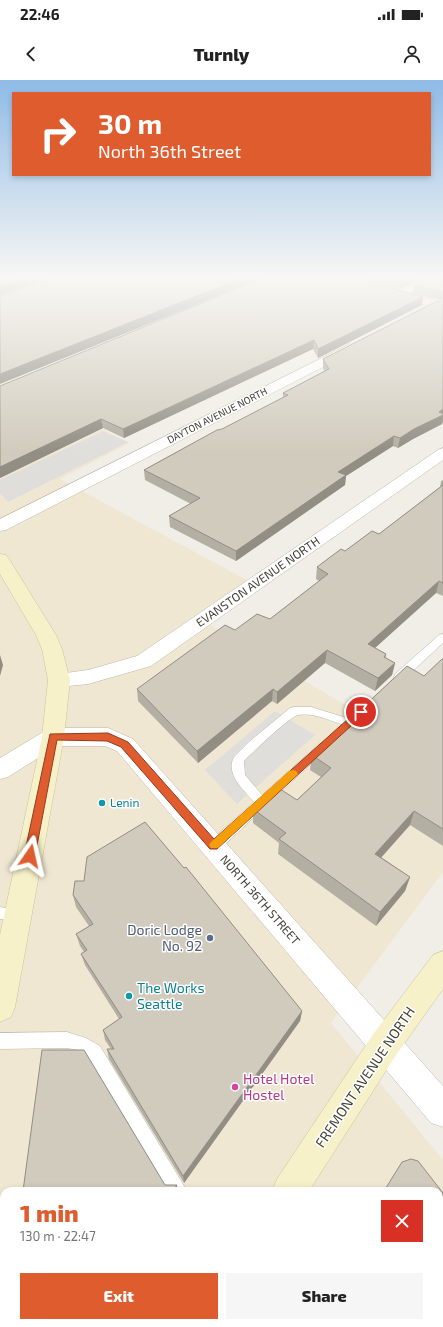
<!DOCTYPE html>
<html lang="en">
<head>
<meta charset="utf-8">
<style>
	:root { --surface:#fff; --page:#f6f6f6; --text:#222; --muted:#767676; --accent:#df5c2e }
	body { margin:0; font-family:"Exo 2",sans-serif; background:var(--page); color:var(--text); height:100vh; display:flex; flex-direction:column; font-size:15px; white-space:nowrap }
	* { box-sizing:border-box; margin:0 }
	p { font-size:13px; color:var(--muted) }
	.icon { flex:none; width:22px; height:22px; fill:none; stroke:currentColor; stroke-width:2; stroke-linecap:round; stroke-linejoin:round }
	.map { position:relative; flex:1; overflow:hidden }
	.drawer { position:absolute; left:0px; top:1107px; width:443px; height:140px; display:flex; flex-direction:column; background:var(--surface); border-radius:12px 12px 0 0; box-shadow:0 2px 6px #0003 }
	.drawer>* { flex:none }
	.top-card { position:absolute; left:12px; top:12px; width:419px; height:84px; border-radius:0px; box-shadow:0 2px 6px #0003; background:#df5c2e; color:#fff; overflow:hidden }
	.pin { position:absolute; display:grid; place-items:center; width:34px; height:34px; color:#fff; margin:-17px; border:2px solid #fff; border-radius:50%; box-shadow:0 1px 4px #0007 }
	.me { position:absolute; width:44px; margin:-22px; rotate:11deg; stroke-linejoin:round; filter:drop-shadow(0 0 3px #0008) }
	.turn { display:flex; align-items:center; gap:14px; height:84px; padding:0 20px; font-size:18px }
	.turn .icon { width:52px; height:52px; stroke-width:2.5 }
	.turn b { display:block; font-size:28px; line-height:34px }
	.round { display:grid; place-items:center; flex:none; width:42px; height:42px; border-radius:0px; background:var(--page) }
	.summary { display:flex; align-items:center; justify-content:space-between; height:68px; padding:0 20px }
	h1 { font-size:24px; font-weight:800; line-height:30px; color:var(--accent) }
	.button { display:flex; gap:8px; margin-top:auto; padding:8px 20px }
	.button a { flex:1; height:46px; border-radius:0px; background:var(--accent); color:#fff; font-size:16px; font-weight:800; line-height:46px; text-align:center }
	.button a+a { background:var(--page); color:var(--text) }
	.status { display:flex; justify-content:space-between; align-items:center; height:28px; padding:0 20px; background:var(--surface); direction:ltr }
	.status svg { height:11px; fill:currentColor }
	header { display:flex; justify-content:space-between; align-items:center; height:52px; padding:0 20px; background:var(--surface); font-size:18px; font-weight:800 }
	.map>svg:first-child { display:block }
	.commercial { fill:#f0e7d3; fill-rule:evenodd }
	.parking { fill:#dfdeda }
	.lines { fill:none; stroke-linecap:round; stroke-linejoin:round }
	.lane-casing { stroke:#bbb7aa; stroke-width:1 }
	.street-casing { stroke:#bbb7aa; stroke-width:1 }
	.secondary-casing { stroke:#cbc39a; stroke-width:1 }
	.lane { fill:#fff; fill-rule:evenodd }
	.street { fill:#fff; fill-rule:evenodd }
	.secondary { fill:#f7f1c9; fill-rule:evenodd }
	.wall { fill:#b4afa3 }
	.shaded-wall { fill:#928e84 }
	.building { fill:#d1cbbd; stroke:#928e84 }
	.route { fill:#df5c2e; stroke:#913c1e }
	.slow { fill:#f59e0b }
	.culture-dot { fill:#0f9aa8; stroke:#fff; stroke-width:1.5 }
	.service-dot { fill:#5c6f8a; stroke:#fff; stroke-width:1.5 }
	.hotel-dot { fill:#d1479c; stroke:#fff; stroke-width:1.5 }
	.labels { text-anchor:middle; stroke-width:3; stroke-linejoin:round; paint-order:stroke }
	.far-street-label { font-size:10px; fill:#423f36; stroke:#fff }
	.street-label { font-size:12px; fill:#423f36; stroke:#fff }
	.culture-label { font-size:12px; fill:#0d838f; stroke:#fff; text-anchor:start }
	.near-service-label { font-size:14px; fill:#4e5e75; stroke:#fff; text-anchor:end }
	.near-culture-label { font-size:14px; fill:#0d838f; stroke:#fff; text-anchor:start }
	.near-street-label { font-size:14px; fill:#423f36; stroke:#fff }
	.near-hotel-label { font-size:14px; fill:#b23c85; stroke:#fff; text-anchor:start }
</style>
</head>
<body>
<div class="status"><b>22:46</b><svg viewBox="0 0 49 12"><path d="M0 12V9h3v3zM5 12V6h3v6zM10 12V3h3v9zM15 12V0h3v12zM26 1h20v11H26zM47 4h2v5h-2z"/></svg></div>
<header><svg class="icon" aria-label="back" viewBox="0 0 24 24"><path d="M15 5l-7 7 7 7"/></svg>Turnly<svg class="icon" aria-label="person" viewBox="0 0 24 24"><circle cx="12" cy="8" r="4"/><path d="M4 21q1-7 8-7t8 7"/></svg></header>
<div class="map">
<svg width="443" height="1247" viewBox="0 0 443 1247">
	<rect width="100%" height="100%" fill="#f0eee6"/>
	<!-- commercial -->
	<path class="commercial" d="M0 298 130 363 60 399 254 504 204 541 357 632 397 594 443 620V792L331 943 443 1080V1247H0ZM4 1111H439V1243H4Z"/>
	<!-- parking -->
	<g class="parking">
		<polygon points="103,351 128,362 8,422 0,413 0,400"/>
		<polygon points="275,631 315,655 237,724 205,690"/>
	</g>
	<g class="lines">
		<defs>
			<g id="lane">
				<polygon points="443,554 443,563 403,600 395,600 394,597 395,594 439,555"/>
				<path d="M294 627H311L353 640 355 643 353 646 349 647C334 642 314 632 298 635 289 637 252 673 244 681L245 695 262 715 319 664H327L329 667 219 770 214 771 209 770 208 766 209 762 254 722C244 710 225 694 234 677L250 661 290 628Z"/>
				<polygon points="0,827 23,831 25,835 23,839 18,841 0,839"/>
				<polygon points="67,952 86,958 100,966 187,1111 168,1111 88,978 78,970 67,968 0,969 0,953"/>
				<polygon points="234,1243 255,1243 257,1247 236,1247"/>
			</g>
			<g id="street">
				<polygon points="424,198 438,198 404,216 400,217 394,214"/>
				<polygon points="350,264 356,268 354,271 6,450 0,451 0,439"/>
				<polygon points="443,368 443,380 151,586 88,604 59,607 51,605 48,600 51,595 88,590 137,576 438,370"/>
				<polygon points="53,648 108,648 133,659 443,1006 443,1047 431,1043 117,671 105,666 57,666 8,697 0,699 0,678 45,651"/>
			</g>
			<g id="secondary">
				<polygon points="339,198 356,198 443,223 443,230 340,200"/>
				<polygon points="0,474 6,475 9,479 56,555 62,569 70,600 64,657 15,927 11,937 0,942 0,855 42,657 48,600 42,569 36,555 0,494"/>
				<polygon points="443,871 443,909 396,975 309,1111 272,1111 277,1099 374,953 433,875"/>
				<polygon points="183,1243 223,1243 222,1247 182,1247"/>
			</g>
		</defs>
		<!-- lane casing -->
		<use href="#lane" class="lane-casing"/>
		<!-- street casing -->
		<use href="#street" class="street-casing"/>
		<!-- secondary casing -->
		<use href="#secondary" class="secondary-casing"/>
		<!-- lane -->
		<use href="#lane" class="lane"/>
		<!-- street -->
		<use href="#street" class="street"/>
		<!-- secondary -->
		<use href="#secondary" class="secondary"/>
	</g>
	<!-- wall -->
	<g class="wall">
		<polygon points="362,198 420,198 400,209"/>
		<polygon points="443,198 443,221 413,213 414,205"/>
		<polygon points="443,222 443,341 442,344 413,359 398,368 393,366 346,396 345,405 236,481 170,447 169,436 191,424 145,400 144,390 283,317 283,313 324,291 323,288 323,279"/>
		<polygon points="422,225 318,278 313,269 124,358 103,348 0,398 0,306"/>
		<polygon points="443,400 443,516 436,513 375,568 386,574 386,578 395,583 392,595 375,611 325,583 277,624 272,621 198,683 138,621 137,609 235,550 270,539 319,501 316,499 317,487 345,471 379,454 440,407 441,401"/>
		<polygon points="443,579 443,766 410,745 381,777 410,797 405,811 376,846 278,774 279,763 253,743 253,729 297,720 321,697 310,690 312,675 424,596"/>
		<polygon points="73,815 302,931 300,941 184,1103 109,979 107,969 111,969 105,960 103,950 119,939 85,885 81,874 84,872 80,866 76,854 89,846 76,827"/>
	</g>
	<!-- shaded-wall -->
	<g class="shaded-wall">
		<polygon points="27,198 52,198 0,215 0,207"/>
		<polygon points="242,198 262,198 0,304 0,294"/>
		<polygon points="406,198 420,198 400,209 401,201"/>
		<polygon points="423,217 422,225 318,278 318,269"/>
		<polygon points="314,260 313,269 124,358 123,349"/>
		<polygon points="443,329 443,341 442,344 413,359 398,368 400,358"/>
		<polygon points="101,339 103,348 0,398 0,387"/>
		<polygon points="394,356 393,366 346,396 345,405 236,481 236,471 338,392"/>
		<polygon points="439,501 436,513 366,576 368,564"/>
		<polygon points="327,570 325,583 277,624 277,612"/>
		<polygon points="0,575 3,585 0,596"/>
		<polygon points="395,583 392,595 375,611 378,598"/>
		<polygon points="273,609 272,621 198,683 197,671"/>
		<polygon points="414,731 410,745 372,788 375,774"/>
		<polygon points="410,797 405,811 376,846 380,832"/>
		<polygon points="302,931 300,941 184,1103 183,1096"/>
		<polygon points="177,1105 177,1111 172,1111"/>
		<polygon points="77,1243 84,1243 81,1247 74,1247"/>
	</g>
	<!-- building -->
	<g class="building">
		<polygon points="0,198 27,198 0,207"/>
		<polygon points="57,198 242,198 0,294 0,216"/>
		<polygon points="263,198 357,198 423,217 318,269 314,260 123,349 101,339 0,387 0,306"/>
		<polygon points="391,198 406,198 401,201"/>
		<polygon points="427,198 443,198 443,213 414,205"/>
		<polygon points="437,221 443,222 443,329 439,332 443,334 443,335 414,349 400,358 394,356 338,392 346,395 236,471 169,436 200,418 144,390 217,350 222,349 288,315 283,313 329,289 323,279"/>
		<polygon points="443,405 443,503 439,501 368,564 386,574 384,577 395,583 378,598 327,570 277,612 273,609 197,671 137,609 225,545 235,550 257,534 270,539 328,494 317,487 341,469 345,471 372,451 379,454"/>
		<polygon points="442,579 443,579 443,749 414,731 375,774 410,797 380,832 279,759 286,753 253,729 277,707 297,720 331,688 312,675 407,586 424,596"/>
		<polygon points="145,742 184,788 186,787 302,931 183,1096 107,969 114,969 103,950 122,937 81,874 87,870 76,854 93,844 73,815 75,801 84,801 87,777"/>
		<polygon points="42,970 84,970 165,1105 177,1105 172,1111 23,1111"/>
		<polygon points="411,1079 418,1081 443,1113 443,1247 299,1247 301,1243 439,1243 439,1111 384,1111 402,1082"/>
		<polygon points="4,1243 77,1243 74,1247 4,1247"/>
	</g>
	<!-- sky -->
	<linearGradient id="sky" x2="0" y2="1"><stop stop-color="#8fbbe7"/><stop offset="0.53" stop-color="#f8f7f4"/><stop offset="1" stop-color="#f8f7f4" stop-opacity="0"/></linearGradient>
	<rect width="443" height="373" fill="url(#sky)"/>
	<!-- route -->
	<polygon class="route" points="361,629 364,630 364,634 217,769 210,769 121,667 107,661 57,660 35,776 33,779 26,779 24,776 50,654 108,653 128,662 214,759 358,630"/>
	<!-- slow -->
	<polygon class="slow" points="293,690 296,691 298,694 296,696 218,768 211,768 209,765 211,762 289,691"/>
	<!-- markers -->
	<g class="culture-dot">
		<circle cx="102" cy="723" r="4"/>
		<circle cx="129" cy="916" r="4"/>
	</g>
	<circle class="service-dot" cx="210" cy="858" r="4"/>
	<circle class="hotel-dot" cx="235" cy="1007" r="4"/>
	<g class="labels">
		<!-- far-street labels -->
		<g class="far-street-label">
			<text transform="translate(217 335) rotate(-27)" y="4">DAYTON AVENUE NORTH</text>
		</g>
		<!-- street labels -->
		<g class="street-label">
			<text transform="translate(258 502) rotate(-35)" y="4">EVANSTON AVENUE NORTH</text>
			<text transform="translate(260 820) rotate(49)" y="4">NORTH 36TH STREET</text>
		</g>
		<!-- culture labels -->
		<g class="culture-label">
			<text x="110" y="727">Lenin</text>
		</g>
		<!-- near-service labels -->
		<g class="near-service-label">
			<text x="202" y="855">Doric Lodge<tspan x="202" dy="16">No. 92</tspan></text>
		</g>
		<!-- near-culture labels -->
		<g class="near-culture-label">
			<text x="137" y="913">The Works<tspan x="137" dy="16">Seattle</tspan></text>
		</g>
		<!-- near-street labels -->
		<g class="near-street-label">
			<text transform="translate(365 997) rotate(-56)" y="5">FREMONT AVENUE NORTH</text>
		</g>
		<!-- near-hotel labels -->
		<g class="near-hotel-label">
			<text x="243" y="1004">Hotel Hotel<tspan x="243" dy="16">Hostel</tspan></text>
		</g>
	</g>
</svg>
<div class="pin" style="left:361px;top:632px;background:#d93025"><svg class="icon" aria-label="arrive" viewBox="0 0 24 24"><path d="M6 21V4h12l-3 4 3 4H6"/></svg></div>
<svg class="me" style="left:30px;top:776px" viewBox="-20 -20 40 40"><path d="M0-17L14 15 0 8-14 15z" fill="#df5c2e" stroke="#fff" stroke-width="4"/></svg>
<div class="top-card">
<div class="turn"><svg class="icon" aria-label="right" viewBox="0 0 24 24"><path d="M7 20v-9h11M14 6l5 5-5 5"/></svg><div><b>30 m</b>North 36th Street</div></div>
</div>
<section class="drawer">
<div class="summary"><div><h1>1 min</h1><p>130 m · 22:47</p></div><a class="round" style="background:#d93025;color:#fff"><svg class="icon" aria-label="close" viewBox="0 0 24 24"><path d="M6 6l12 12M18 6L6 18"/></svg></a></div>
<div class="button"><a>Exit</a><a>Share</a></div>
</section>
</div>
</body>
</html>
